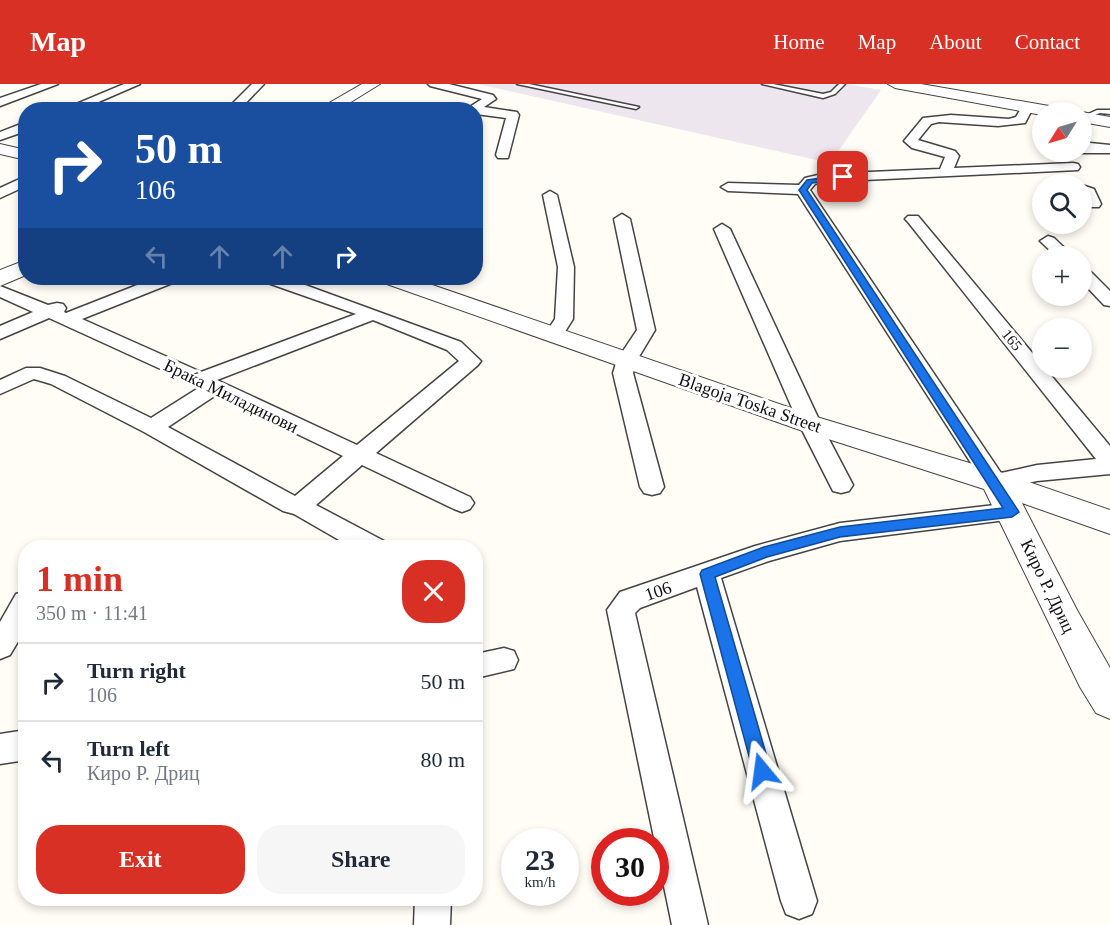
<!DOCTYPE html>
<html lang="en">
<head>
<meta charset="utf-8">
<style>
	:root { --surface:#fff; --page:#f6f6f7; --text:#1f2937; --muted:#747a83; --line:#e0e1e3; --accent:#d93025 }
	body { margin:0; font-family:"Times New Roman",serif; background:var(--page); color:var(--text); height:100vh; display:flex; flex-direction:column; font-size:22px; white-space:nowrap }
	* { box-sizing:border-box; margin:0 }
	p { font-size:20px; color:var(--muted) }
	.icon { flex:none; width:33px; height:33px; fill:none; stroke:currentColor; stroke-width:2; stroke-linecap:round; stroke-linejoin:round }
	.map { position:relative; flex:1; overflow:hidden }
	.details { position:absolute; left:18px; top:456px; width:465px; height:366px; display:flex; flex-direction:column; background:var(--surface); border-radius:24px; box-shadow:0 3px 9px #0003 }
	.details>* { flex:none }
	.guide { position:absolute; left:18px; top:18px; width:465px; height:183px; border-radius:24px; box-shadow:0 3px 9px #0003; background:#1a4fa0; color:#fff; overflow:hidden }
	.needle { width:39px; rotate:233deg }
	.buttons { position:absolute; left:1032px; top:18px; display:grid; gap:12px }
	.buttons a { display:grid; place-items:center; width:60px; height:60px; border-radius:50%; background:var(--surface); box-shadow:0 3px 9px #0003; font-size:30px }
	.speed { position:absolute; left:501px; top:744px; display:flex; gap:12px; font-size:30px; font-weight:700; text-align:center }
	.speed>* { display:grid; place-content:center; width:78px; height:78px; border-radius:50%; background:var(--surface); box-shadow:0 3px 9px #0003; line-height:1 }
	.speed small { font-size:15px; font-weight:400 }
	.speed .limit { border:9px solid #d22; background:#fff; color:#111 }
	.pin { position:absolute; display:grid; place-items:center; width:51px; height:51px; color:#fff; margin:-26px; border-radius:12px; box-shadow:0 3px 9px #0006 }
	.me { position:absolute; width:66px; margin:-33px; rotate:344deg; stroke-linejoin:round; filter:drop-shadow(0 0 4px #0008) }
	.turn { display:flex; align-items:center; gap:21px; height:126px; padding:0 18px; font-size:27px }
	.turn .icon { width:78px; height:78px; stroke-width:2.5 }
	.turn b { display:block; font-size:42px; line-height:51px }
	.lanes { display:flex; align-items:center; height:57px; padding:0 18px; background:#0003; justify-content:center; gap:30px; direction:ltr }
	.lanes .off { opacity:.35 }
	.round { display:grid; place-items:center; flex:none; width:63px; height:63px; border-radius:24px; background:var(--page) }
	.overview { display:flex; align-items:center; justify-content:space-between; height:102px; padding:0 18px }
	h1 { font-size:36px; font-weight:700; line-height:45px; color:var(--accent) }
	.button { display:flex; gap:12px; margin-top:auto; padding:12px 18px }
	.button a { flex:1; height:69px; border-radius:24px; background:var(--accent); color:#fff; font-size:24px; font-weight:700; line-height:69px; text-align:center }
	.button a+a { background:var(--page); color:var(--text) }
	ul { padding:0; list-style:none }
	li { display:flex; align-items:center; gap:18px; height:78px; padding:0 18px; border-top:2px solid var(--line) }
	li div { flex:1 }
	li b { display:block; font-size:22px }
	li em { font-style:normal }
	header { display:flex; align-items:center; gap:36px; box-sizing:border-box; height:84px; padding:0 30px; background:var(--accent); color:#fff }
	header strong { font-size:28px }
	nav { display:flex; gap:33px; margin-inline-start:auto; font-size:21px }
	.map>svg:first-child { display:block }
	.industrial { fill:#eee6ef }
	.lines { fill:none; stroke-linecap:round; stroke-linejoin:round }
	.service-casing { stroke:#444; stroke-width:3 }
	.minor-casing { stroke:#444; stroke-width:3 }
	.tertiary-casing { stroke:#444; stroke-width:2 }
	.service { fill:#fff; fill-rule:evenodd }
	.minor { fill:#fff; fill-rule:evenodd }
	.tertiary { fill:#fff; fill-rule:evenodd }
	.route { fill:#1a73e8; stroke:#114b97; stroke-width:1.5 }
	.labels { text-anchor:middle; stroke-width:6; stroke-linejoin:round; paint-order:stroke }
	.far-street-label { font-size:15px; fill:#111; stroke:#fff }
	.street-label { font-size:18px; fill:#111; stroke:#fff }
</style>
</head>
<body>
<header>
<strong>Map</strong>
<nav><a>Home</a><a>Map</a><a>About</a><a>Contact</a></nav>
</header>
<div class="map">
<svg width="1110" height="841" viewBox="0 0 1110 841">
	<rect width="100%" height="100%" fill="#fffdf5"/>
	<!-- industrial -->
	<polygon class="industrial" points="478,0 847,0 881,6 830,79"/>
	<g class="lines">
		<defs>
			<g id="service">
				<polygon points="517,0 529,0 639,23 636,25"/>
				<polygon points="762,0 773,0 823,10 831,8 839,0 845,0 835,10 823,14"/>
				<polygon points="1097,26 1110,26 1110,30 1100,29 1089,33 1086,31"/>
			</g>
			<g id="minor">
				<polygon points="41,0 58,0 0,22 0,14"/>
				<polygon points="124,0 140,0 80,26 62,26"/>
				<polygon points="252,0 264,0 239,26 226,26"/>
				<polygon points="428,0 449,0 493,11 496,15 484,23 517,28 519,31 508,74 498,74 496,71 506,34 476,30 476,26 465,26 482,15 430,2"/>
				<polygon points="1027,20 1033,24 1025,39 998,42 939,38 931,40 918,56 955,67 959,72 954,84 1073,79 1078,80 1080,83 1078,86 822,98 815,100 810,106 1001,389 1037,381 1096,375 908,138 905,135 908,132 918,132 1110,362 1110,390 1037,397 995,406 987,404 798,110 728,107 721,103 728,99 799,101 805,94 822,90 940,85 945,73 912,64 904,57 923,34 951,31 1009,35 1016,33 1023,21"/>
				<polygon points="26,38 26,47 0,56 0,48"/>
				<polygon points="1090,59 1110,61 1110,69 1077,69 1082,68 1082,62"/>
				<polygon points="26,92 26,102 0,114 0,104"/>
				<polygon points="1082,101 1094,105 1101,120 1099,123 1089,123 1082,110"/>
				<polygon points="550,107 557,111 574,183 573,235 561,254 547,254 545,250 555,235 558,183 543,111"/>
				<polygon points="622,130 630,135 655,246 637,276 633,289 664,403 660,409 652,411 644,409 640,403 613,289 617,276 637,246 614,135"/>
				<polygon points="722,140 730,145 821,340 853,401 849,407 841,409 833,407 799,340 714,145"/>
				<polygon points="1048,152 1054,154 1073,172 1056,172 1040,157"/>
				<polygon points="1082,184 1088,185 1110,207 1110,222 1104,221 1082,198"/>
				<path d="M155 194H178L175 198 82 235 201 288 356 230 265 198 262 194H286L461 258 481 277 478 281 376 369 470 413 474 419 470 425 462 428 454 425 362 381 316 421 384 457 387 464H353L294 430 283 427 144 348 51 300 34 295 0 310V296L26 284H40L65 292 151 334 200 303 49 234 0 255V242L33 228 0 213V202L48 221 57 219 63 220 66 224 64 228 66 229ZM373 236 447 266 459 277 357 361 217 296ZM216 311 343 372 295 412 168 343Z"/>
				<polygon points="1012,419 1021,422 1024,428 1021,434 840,457 769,477 721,494 817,817 812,830 799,835 786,830 781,817 697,503 640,524 635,529 708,841 672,841 607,526 620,508 755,462 840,439"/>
				<polygon points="26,507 26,544 10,571 0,575 0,538 16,510"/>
				<polygon points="504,564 514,567 518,576 514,585 476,594 476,570"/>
				<polygon points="26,646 26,676 0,680 0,650"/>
				<polygon points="415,814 451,814 450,841 414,841"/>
			</g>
			<g id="tertiary">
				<polygon points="362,0 380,0 338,26 317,26"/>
				<polygon points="888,0 921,0 1055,23 1063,28 1042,28 1042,31 895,4"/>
				<polygon points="1081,28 1082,28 1110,33 1110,43 1082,38"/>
				<polygon points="0,60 26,66 26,76 0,70"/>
				<polygon points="26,176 26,191 0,202 0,186"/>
				<polygon points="381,194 412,194 820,334 1006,390 1110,426 1110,450 1022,419 1077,526 1110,584 1110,635 1096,629 1080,603 984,405 800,346 384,199"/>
			</g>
		</defs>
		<!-- service casing -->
		<use href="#service" class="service-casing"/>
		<!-- minor casing -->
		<use href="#minor" class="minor-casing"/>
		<!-- tertiary casing -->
		<use href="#tertiary" class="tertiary-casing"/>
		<!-- service -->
		<use href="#service" class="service"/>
		<!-- minor -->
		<use href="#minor" class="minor"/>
		<!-- tertiary -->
		<use href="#tertiary" class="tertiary"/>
	</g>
	<!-- route -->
	<polygon class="route" points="843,91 845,91 845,95 812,99 807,106 1019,428 1012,433 840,453 767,473 715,493 771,687 769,693 762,695 756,693 753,687 700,490 702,486 764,463 840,443 1003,424 799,106 807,96"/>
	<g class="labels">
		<!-- far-street labels -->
		<g class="far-street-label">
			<text transform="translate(1012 256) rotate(51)" y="5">165</text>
		</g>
		<!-- street labels -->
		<g class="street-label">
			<text transform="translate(231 312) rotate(26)" y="6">Браќа Миладинови</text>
			<text transform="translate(750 319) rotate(19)" y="6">Blagoja Toska Street</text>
			<text transform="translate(1048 502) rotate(64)" y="6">Киро Р. Дриц</text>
			<text transform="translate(658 507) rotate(-19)" y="6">106</text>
		</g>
	</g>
</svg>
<div class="buttons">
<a><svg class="needle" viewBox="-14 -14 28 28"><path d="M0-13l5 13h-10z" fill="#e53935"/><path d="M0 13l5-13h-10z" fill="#747a83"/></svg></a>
<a><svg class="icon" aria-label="search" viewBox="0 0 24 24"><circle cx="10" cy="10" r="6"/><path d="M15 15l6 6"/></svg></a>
<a>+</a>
<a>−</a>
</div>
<div class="speed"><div>23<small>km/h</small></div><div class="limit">30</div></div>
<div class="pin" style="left:843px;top:93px;background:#d93025"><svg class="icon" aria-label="arrive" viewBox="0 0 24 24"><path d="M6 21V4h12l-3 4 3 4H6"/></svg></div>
<svg class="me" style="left:762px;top:687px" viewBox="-20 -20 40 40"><path d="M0-17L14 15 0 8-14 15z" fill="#1a73e8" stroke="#fff" stroke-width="4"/></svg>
<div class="guide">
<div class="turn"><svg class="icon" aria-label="right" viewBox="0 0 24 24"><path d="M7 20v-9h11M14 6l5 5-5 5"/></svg><div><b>50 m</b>106</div></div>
<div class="lanes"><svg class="icon off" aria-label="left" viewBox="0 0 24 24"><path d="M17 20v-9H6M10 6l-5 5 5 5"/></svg><svg class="icon off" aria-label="ahead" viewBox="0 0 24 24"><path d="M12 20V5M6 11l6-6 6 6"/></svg><svg class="icon off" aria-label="ahead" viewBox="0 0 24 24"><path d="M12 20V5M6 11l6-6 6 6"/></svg><svg class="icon" aria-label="right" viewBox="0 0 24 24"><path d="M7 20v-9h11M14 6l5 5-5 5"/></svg></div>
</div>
<section class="details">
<div class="overview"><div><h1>1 min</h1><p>350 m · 11:41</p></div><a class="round" style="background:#d93025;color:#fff"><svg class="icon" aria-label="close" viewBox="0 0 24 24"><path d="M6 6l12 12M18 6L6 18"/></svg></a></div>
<ul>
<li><svg class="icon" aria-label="right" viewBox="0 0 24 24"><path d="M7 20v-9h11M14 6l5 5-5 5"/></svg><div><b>Turn right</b><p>106</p></div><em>50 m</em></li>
<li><svg class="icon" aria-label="left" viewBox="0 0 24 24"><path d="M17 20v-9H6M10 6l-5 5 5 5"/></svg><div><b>Turn left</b><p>Киро Р. Дриц</p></div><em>80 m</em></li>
</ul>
<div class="button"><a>Exit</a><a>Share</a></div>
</section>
</div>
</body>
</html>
